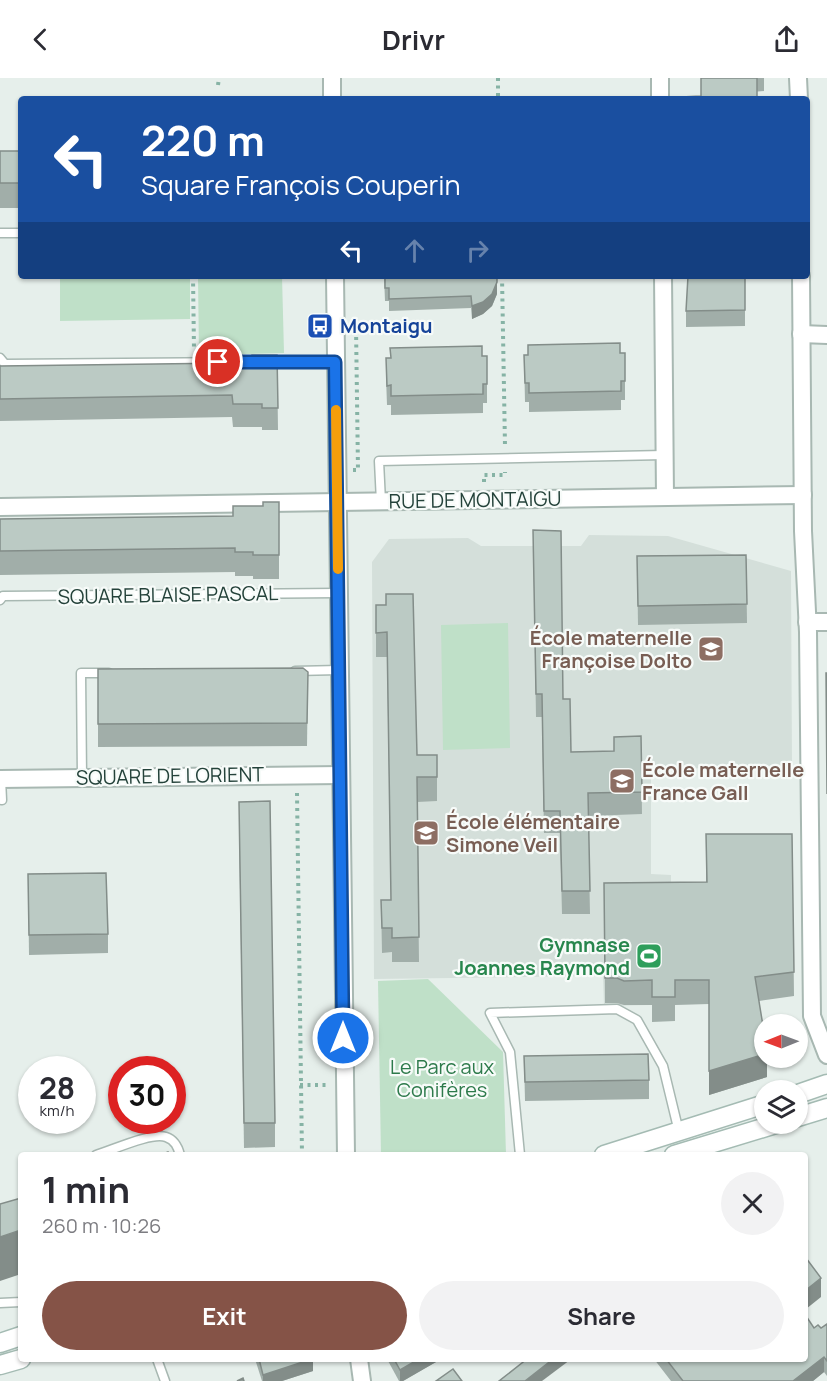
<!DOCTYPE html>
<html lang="en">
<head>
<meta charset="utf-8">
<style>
	:root { --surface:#fff; --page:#f2f2f3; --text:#2b2b33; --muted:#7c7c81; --accent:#855347 }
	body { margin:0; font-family:Manrope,sans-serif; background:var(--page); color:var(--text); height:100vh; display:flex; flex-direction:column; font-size:22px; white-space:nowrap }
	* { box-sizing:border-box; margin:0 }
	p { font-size:20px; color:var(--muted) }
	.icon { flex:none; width:33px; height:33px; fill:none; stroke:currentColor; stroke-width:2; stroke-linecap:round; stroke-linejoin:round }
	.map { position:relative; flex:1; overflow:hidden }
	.details { position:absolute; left:18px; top:1074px; width:790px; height:210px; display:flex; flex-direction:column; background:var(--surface); border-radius:6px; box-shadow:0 2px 4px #0004 }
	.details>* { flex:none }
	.top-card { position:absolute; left:18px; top:18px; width:792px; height:183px; border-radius:6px; box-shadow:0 2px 4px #0004; background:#1a4fa0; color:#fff; overflow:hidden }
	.needle { width:39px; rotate:269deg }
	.fabs { position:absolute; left:754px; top:936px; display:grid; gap:12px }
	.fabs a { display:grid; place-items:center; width:54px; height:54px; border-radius:50%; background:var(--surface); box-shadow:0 2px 4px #0004; font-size:30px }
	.speed { position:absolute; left:18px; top:978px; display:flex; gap:12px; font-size:30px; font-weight:700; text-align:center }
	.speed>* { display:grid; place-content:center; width:78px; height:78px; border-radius:50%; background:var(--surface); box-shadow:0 2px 4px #0004; line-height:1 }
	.speed small { font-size:15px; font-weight:400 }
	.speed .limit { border:9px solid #d22; background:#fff; color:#111 }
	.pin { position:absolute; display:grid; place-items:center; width:51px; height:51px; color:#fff; margin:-26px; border:3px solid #fff; border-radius:50%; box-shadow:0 2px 6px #0007 }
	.me { position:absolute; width:66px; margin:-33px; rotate:0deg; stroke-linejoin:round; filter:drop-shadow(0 0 4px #0008) }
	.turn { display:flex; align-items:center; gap:21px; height:126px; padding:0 24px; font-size:27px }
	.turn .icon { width:78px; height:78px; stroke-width:2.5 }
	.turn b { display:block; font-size:42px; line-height:51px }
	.lanes { display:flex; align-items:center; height:57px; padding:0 24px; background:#0003; justify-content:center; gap:30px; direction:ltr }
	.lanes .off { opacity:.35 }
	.round { display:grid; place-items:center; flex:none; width:63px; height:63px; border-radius:32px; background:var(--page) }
	.head { display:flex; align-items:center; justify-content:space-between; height:102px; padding:0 24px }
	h1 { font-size:36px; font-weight:700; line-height:45px }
	.button { display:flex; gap:12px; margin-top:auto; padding:12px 24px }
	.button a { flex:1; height:69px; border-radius:36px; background:var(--accent); color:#fff; font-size:24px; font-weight:700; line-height:69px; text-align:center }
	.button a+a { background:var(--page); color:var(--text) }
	header { display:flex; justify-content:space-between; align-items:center; height:78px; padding:0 24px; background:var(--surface); font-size:27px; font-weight:700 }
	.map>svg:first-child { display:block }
	.built { fill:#d4dfda }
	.green { fill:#bfe0c8 }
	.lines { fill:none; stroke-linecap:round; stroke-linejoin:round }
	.lane-casing { stroke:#a8b8b2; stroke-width:11 }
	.street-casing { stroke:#a8b8b2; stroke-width:20 }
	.secondary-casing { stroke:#a4bbb3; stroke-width:21 }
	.path { stroke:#86b3a5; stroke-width:4; stroke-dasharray:3 4.5; stroke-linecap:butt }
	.lane { stroke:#fff; stroke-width:8 }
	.street { stroke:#fff; stroke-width:16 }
	.secondary { stroke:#fff; stroke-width:18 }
	.wall { fill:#a1aea9 }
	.shaded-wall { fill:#838d89 }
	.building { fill:#bbcac4; stroke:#838d89; stroke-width:1.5 }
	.route-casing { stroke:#114b97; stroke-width:15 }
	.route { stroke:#1a73e8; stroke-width:10 }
	.slow { stroke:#f59e0b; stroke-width:10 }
	.labels { text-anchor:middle; stroke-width:4.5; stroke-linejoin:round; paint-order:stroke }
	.transit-label { font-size:20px; font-weight:bold; fill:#164399; stroke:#f7fbf9; text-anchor:start }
	.street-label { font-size:20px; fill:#24423a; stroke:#f7fbf9 }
	.education-label { font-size:20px; font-weight:bold; fill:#785e54; stroke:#f7fbf9; text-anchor:start }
	.leisure-label { font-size:20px; font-weight:bold; fill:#27864d; stroke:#f7fbf9; text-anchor:end }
	.park-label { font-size:20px; fill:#2d7a4b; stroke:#f7fbf9 }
</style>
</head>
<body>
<header><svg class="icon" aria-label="back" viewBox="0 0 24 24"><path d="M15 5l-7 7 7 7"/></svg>Drivr<svg class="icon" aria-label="share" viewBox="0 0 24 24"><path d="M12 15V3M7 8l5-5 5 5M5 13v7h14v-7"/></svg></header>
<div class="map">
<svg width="827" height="1303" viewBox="0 0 827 1303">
	<rect width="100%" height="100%" fill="#e6efeb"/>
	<!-- built -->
	<polygon class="built" points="589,457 668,458 791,493 792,691 651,690 651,796 671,797 671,829 695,926 604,928 603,898 374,901 372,484 389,461 468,460 481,468 581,468"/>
	<!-- green -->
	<g class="green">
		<polygon points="60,198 190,198 190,241 60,243"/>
		<polygon points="198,198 282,198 284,275 199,277"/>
		<polygon points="508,545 510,670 443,672 441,547"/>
		<polygon points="428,901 503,974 506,1077 381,1077 378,903"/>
	</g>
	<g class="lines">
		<defs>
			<g id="lane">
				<polyline points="0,155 21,155"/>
				<polyline points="0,280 5,286 243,284"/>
				<polyline points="268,284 335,284"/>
				<polyline points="381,424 379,383 664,377"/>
				<polyline points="0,522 3,518 338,515"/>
				<polyline points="295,593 339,592"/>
				<polyline points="82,700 81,595 109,595"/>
				<polyline points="1,701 2,722"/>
				<path d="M96 1077C113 1072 151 1054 166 1059 175 1062 178 1069 180 1077"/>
				<polyline points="520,1077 510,974 490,935 617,931 637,942 663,988 679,1054"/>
				<polyline points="0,1225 21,1224"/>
				<polyline points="157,1281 165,1303"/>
			</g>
			<g id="street">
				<polyline points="332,0 332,21"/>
				<polyline points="660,0 660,21"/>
				<polyline points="798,0 799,21"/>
				<polyline points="335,198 346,1077"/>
				<polyline points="663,198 665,419"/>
				<polyline points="801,198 803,453 808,554 812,938 827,977"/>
				<polyline points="801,256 827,257"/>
				<polyline points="0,429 803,417"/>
				<polyline points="807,544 827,544"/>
				<polyline points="0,701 341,697"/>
				<polyline points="359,1281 362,1303"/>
			</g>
			<g id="secondary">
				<polyline points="798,1016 827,1006"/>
				<polyline points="798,1039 827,1030"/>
				<polyline points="604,1077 765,1026"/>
				<polyline points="674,1077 776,1046"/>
				<polyline points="0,1265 21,1258"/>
				<polyline points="0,1287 21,1281"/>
			</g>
		</defs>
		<!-- lane casing -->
		<use href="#lane" class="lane-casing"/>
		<!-- street casing -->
		<use href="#street" class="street-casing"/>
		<!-- secondary casing -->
		<use href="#secondary" class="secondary-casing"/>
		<!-- path -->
		<g class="path">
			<polyline points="498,0 498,21"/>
			<polyline points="218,7 219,0"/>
			<polyline points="193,198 194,272"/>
			<polyline points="502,198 505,368"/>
			<polyline points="353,392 358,392 356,248"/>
			<polyline points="484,404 484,397 505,397 505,394"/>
			<polyline points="297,715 302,1077"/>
			<polyline points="300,1007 330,1007"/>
		</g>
		<!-- lane -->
		<use href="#lane" class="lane"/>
		<!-- street -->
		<use href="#street" class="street"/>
		<!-- secondary -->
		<use href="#secondary" class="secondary"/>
	</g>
	<!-- wall -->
	<g class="wall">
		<polygon points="701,0 764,0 764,13 701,18"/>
		<rect x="0" y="73" width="21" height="57"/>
		<polygon points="384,198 497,216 492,228 483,236 472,241 471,230 389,233 389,223 385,223"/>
		<polygon points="745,198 745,248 686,249 686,233"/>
		<polygon points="620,275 625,303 625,322 621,322 621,332 529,334 529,324 525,324 524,277"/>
		<polygon points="277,277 278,352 262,352 262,349 233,349 232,339 0,343 0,288 232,285"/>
		<polygon points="482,278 487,278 487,325 483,325 483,335 391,337 391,327 387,327 386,299"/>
		<polygon points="279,424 279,501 253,501 253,498 235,498 235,494 0,497 0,441 233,438 263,428"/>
		<polygon points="533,452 563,621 571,674 614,673 641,658 642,736 588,738 590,836 562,836 560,755 544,755 542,639 536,639"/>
		<polygon points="746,477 747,545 638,547 637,478"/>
		<polygon points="376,527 386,527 417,677 437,677 437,723 417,724 419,884 392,884 392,874 382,875 381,822 391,822 387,579 376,579"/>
		<polygon points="98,591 308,594 307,668 98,669"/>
		<polygon points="239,748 275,1045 275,1069 244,1070"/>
		<polygon points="706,756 792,756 794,918 759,923 767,980 767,999 709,1017 709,926 675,927 675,943 652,944 652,927 624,927 617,925 605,925 604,805 706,804"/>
		<polygon points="28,796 108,856 108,875 29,877"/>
		<polygon points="524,978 649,1002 649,1021 525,1023"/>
		<polygon points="827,1246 827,1298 824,1294 813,1303 671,1303 654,1281 806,1281 814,1250 821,1250"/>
		<polygon points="255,1281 313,1281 313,1293 282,1303 262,1303"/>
		<polygon points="387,1281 436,1281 436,1284 403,1303 399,1303"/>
	</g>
	<!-- shaded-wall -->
	<g class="shaded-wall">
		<polygon points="497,204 497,216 492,228 483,236 472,241 472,228"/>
		<polygon points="765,976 765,980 767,980 767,999 709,1017 709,993"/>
		<polygon points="21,1152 21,1196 0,1203 0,1159"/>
		<polygon points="821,1200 821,1219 806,1231 806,1212"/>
		<polygon points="824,1279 824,1294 813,1303 793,1303"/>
		<polygon points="313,1281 313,1293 282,1303 263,1303 263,1297"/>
		<polygon points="419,1281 436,1281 436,1284 403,1303 400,1303 400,1292"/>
		<polygon points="553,1281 570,1282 542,1303 525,1303"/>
	</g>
	<!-- building -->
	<g class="building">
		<polygon points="701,0 757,0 757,21 682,21 682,19 701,18"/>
		<rect x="0" y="73" width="21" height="32"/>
		<polygon points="385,198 497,198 497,204 492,216 483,224 472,228 471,218 389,221 389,210 385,210"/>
		<polygon points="688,198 745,198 745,232 686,233"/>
		<polygon points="620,265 620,275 625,275 625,303 621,303 621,313 529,315 529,305 525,305 524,277 528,277 528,267"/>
		<polygon points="482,268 482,278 487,278 487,306 483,306 483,316 391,318 391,307 387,308 386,280 391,280 390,270"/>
		<polygon points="252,277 277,277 278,330 262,330 262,326 233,326 232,317 0,321 0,288 232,285 232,281 252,281"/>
		<polygon points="263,424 279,424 279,477 253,477 253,474 235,474 235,470 0,473 0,441 233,438 233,428 263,428"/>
		<polygon points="533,452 561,453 563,621 570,621 571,674 614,673 614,659 641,658 642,714 588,715 590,813 562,813 560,733 544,733 542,616 536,616"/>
		<polygon points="746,477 747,526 638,528 637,478"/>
		<polygon points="386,516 413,516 417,677 437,677 437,699 417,699 419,859 392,860 392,850 382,850 381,822 391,822 387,554 376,555 376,527 386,527"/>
		<polygon points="303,590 308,594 307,645 98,646 98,591"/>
		<polygon points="826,595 827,595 827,716"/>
		<polygon points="270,723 275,1045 244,1045 239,724"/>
		<polygon points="706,756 792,756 794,894 755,899 765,960 765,976 709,993 709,902 675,902 675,919 652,919 652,902 624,903 617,900 605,900 604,805 707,804"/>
		<polygon points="106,795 108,856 29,857 28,796"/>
		<polygon points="648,976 649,1002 525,1004 524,978"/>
		<polygon points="168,1074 169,1077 160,1077"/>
		<polygon points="21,1120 21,1152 0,1159 0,1126"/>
		<polygon points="806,1180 821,1200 806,1212"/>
		<polygon points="806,1238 814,1250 818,1247 821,1250 827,1246 827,1283 824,1279 793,1303 683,1303 666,1281 806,1281"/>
		<polygon points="259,1281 312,1281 263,1297"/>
		<polygon points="394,1281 419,1281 400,1292"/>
		<polygon points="527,1281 553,1281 525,1303 499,1303"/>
		<polygon points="453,1291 462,1303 436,1303"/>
		<polygon points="243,1300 244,1303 237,1303"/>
	</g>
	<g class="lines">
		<defs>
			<polyline id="route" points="218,284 335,284 343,960"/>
		</defs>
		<!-- route casing -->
		<use href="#route" class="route-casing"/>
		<!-- route -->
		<use href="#route" class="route"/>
		<!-- slow -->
		<polyline class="slow" points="336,332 338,491"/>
	</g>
	<!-- icons -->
	<defs>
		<symbol id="bus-square" viewBox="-11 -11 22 22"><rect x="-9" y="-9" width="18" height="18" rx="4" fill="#1a4fb4" stroke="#f7fbf9"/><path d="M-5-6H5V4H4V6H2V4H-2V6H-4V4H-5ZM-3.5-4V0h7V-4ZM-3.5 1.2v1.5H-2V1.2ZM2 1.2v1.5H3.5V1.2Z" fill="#fff"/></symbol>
		<symbol id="school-square" viewBox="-11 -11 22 22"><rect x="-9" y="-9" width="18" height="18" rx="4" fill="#8d6e63" stroke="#f7fbf9"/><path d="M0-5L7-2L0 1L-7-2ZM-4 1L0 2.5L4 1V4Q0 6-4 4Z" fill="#fff"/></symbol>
		<symbol id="stadium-square" viewBox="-11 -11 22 22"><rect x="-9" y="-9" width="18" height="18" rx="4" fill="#2e9e5b" stroke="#f7fbf9"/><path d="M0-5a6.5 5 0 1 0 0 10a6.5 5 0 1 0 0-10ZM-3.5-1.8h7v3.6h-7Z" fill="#fff"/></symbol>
	</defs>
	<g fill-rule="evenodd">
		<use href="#bus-square" x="305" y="233" width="30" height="30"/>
		<use href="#school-square" x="696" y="556" width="30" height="30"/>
		<use href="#school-square" x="607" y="688" width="30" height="30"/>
		<use href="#school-square" x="411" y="740" width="30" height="30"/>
		<use href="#stadium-square" x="634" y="863" width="30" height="30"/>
	</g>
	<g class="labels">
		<!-- transit labels -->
		<g class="transit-label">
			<text x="340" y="255">Montaigu</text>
		</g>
		<!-- street labels -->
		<g class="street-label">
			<text transform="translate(475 422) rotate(-1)" y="7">RUE DE MONTAIGU</text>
			<text transform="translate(168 517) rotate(-1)" y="7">SQUARE BLAISE PASCAL</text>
			<text transform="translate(170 698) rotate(-1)" y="7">SQUARE DE LORIENT</text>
		</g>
		<!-- education labels -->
		<g class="education-label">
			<text x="692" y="567" text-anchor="end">École maternelle<tspan x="692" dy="23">Françoise Dolto</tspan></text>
			<text x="642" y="699">École maternelle<tspan x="642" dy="23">France Gall</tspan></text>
			<text x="446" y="751">École élémentaire<tspan x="446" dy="23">Simone Veil</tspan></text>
		</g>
		<!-- leisure labels -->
		<g class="leisure-label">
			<text x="630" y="874">Gymnase<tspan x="630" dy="23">Joannes Raymond</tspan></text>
		</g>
		<!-- park labels -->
		<g class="park-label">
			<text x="442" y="996">Le Parc aux<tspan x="442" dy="23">Conifères</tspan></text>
		</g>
	</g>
</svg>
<div class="fabs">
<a><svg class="needle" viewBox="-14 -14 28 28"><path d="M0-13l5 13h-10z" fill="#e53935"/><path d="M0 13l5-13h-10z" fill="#7c7c81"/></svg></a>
<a><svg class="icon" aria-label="layers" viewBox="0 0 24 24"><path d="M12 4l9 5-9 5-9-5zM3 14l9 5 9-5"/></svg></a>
</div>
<div class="speed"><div>28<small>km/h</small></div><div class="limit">30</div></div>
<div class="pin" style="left:218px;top:284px;background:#d93025"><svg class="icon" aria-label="arrive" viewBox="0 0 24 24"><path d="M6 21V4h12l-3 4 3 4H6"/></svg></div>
<svg class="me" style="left:343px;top:960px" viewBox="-20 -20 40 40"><circle r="17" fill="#1a73e8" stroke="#fff" stroke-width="3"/><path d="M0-11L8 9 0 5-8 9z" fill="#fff"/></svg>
<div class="top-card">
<div class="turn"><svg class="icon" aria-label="left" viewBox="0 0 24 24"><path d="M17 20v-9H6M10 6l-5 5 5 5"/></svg><div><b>220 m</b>Square François Couperin</div></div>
<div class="lanes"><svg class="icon" aria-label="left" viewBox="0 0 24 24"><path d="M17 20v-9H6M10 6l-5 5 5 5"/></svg><svg class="icon off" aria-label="ahead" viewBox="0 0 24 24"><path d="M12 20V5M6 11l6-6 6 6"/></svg><svg class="icon off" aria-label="right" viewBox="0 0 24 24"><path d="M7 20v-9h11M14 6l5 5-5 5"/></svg></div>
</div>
<section class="details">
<div class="head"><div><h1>1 min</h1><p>260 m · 10:26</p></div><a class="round"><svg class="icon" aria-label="close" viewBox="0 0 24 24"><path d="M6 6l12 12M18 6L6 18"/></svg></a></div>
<div class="button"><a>Exit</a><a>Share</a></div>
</section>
</div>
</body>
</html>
